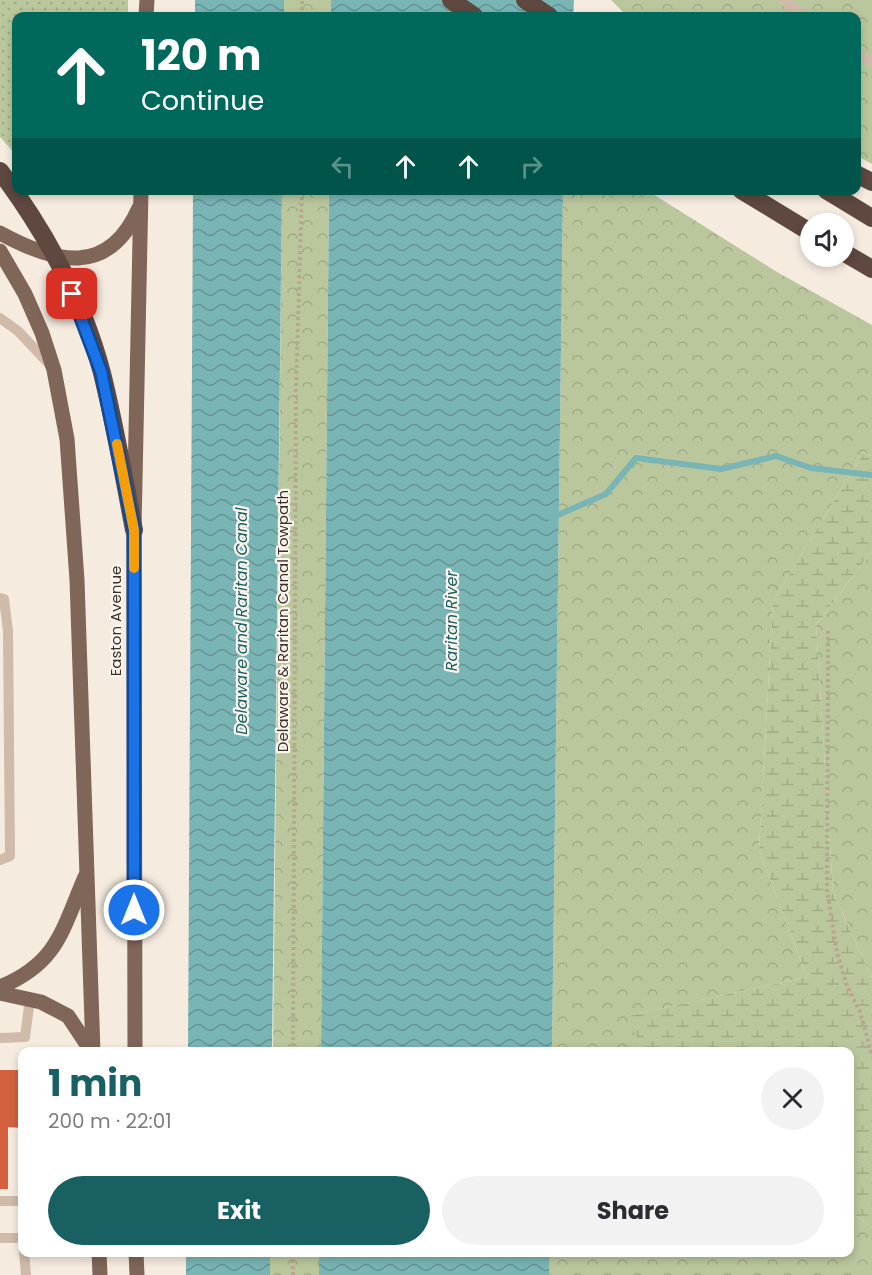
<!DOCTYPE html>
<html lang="en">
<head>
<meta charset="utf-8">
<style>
	:root { --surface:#fff; --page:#f2f2f3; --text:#2b2b33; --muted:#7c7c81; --accent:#196063 }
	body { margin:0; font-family:Poppins,sans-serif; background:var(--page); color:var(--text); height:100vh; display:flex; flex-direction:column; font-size:22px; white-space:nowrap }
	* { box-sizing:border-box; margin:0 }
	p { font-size:20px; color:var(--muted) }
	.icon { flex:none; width:33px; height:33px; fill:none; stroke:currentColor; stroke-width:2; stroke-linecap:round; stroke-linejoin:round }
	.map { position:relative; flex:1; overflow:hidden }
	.panel { position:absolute; left:18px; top:1047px; width:836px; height:210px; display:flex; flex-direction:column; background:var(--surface); border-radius:12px; box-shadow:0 3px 9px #0003 }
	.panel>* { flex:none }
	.hud { position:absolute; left:12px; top:12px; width:849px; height:183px; border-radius:12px; box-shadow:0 3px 9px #0003; background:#00695c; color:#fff; overflow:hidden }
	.tools { position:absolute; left:800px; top:213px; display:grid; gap:12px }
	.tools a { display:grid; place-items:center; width:54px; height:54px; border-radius:50%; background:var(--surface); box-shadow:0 3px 9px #0003; font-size:30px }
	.pin { position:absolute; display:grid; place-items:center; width:51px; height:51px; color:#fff; margin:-26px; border-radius:12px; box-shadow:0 3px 9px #0006 }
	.me { position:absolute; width:66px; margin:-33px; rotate:0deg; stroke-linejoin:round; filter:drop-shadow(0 0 4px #0008) }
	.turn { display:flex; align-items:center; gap:21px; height:126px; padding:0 30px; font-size:27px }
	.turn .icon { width:78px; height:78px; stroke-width:2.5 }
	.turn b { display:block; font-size:42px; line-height:51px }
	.lanes { display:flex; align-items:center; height:57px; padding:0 30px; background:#0003; justify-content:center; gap:30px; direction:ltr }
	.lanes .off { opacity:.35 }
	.round { display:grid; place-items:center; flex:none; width:63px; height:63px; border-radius:32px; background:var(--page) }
	.overview { display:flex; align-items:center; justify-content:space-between; height:102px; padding:0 30px }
	h1 { font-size:36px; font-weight:700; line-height:45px; color:var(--accent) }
	.action { display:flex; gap:12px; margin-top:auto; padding:12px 30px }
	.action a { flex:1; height:69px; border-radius:36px; background:var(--accent); color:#fff; font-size:24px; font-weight:700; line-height:69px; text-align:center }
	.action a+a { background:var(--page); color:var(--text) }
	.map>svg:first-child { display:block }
	.grass { fill:url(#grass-dots) }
	.forest { fill:url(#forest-crowns) }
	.wetland { fill:url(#wetland-marsh) }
	.water { fill:url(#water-waves) }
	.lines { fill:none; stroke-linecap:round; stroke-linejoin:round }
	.stream { stroke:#7ab5b6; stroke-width:6 }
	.building { fill:#d36140 }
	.path { stroke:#bca493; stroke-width:4; stroke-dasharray:3 3; stroke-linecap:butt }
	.lane { stroke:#d0baa9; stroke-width:10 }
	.primary { stroke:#806559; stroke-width:15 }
	.highway { stroke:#5e4840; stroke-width:18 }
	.route-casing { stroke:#114b97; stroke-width:15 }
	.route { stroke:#1a73e8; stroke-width:10 }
	.slow { stroke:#f59e0b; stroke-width:10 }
	.labels { text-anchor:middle; stroke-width:4.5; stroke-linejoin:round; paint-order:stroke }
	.street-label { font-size:15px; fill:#3c2f29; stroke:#fcf5ed }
	.water-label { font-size:16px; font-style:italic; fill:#196063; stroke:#fcf5ed }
</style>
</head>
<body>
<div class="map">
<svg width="872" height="1275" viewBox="0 0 872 1275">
	<defs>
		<pattern id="grass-dots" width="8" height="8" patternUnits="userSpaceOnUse" patternTransform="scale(1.5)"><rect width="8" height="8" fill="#bac79d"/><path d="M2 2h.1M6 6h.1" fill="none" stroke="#a1ab87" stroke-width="1.8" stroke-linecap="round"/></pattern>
		<pattern id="forest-crowns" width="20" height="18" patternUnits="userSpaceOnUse" patternTransform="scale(1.5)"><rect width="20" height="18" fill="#bac79d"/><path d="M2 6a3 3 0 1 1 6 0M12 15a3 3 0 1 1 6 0" fill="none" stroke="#a1ab87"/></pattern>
		<pattern id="wetland-marsh" width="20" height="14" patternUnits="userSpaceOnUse" patternTransform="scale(1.5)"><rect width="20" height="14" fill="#bac79d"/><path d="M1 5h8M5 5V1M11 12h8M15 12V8" fill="none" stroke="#a1ab87"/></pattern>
		<pattern id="water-waves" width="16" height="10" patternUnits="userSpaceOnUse" patternTransform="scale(1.5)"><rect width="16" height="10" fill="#7ab5b6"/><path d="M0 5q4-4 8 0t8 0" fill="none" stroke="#659494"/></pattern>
	</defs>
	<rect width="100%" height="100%" fill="#f6ebdf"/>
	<!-- grass -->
	<polygon class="grass" points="0,0 128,0 128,16 16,16 16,155 0,137"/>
	<!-- forest -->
	<g class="forest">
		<rect x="284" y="0" width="47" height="16"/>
		<polygon points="611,0 872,0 872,164 857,156 856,16 627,16"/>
		<polygon points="282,191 329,191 321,1051 273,1052"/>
		<polygon points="563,191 648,191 777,272 872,325 872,456 864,452 773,601 759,850 807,977 627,1016 644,1051 552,1052"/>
		<polygon points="872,551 872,978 833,892 816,625"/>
		<polygon points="849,1212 872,1227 872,1275 549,1275 550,1253 849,1252"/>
		<rect x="270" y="1253" width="49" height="22"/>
	</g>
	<!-- wetland -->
	<polygon class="wetland" points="864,452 872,456 872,551 816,625 833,892 872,978 872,1227 849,1212 849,1052 644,1051 626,1016 807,977 759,850 773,601"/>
	<!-- water -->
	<g class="water">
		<rect x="195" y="0" width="89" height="16"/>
		<polygon points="331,0 574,0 573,16 331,16"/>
		<polygon points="193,191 282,191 272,1051 188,1051"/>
		<polygon points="329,191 563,191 552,1051 321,1051"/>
		<rect x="186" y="1253" width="84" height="22"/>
		<polygon points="319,1253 550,1253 549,1275 319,1275"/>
	</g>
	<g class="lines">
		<!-- stream -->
		<polyline class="stream" points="551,518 606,494 636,458 721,469 776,456 811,468 872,475"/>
	</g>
	<!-- building -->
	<polygon class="building" points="0,1070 22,1070 22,1128 8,1127 8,1189 0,1189"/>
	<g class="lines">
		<!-- path -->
		<g class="path">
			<polyline points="302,16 302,0"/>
			<polyline points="828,631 827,890 837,953 846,983 860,1012 872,1055"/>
			<polyline points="293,1052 296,388 302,190"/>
			<polyline points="293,1275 293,1252"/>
		</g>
		<!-- lane -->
		<g class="lane">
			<polyline points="783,0 806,16"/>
			<polyline points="856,53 872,62"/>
			<polyline points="0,318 18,331 50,365"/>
			<polyline points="0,598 4,599 8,631 10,856 0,860"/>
			<polyline points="0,1038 25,1037 30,999"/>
			<polyline points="0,1201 22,1201"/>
			<polyline points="0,1238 22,1238 22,1240"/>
			<polyline points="24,1252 26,1275"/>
		</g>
		<!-- primary -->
		<g class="primary">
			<polyline points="146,16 147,0"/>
			<path d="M0 233C55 263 108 278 139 208"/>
			<polyline points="0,251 25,294 42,333 54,370 67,439 77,580 93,1052"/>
			<path d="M0 987C58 963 62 930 85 877"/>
			<polyline points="0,993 41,1002 68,1016 92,1052"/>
			<polyline points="135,1052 134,530 141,190"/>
			<polyline points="99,1252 100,1275"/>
			<polyline points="136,1252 137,1275"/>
		</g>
		<!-- highway -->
		<g class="highway">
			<polyline points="451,0 474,16"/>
			<polyline points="525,0 549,16"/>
			<path d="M0 171C45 231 83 301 102 373 115 425 124 478 134 530"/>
			<polyline points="856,174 872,182"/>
			<polyline points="741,190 810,232"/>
			<polyline points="826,190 872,218"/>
			<polyline points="843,252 872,269"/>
		</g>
	</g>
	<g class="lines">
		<defs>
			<polyline id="route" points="72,294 101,371 134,530 134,910"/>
		</defs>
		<!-- route casing -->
		<use href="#route" class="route-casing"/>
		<!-- route -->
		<use href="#route" class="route"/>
		<!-- slow -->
		<polyline class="slow" points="117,444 134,530 134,568"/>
	</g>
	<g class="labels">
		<!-- street labels -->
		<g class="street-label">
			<text transform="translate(116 621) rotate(-90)" y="5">Easton Avenue</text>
			<text transform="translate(283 621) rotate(-90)" y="5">Delaware &amp; Raritan Canal Towpath</text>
		</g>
		<!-- water labels -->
		<g class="water-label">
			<text transform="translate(241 621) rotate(-90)" y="6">Delaware and Raritan Canal</text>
			<text transform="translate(451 621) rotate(-90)" y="6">Raritan River</text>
		</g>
	</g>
</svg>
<div class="tools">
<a><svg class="icon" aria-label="sound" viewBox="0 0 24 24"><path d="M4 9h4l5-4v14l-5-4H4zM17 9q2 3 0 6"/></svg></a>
</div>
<div class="pin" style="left:72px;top:294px;background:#d93025"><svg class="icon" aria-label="arrive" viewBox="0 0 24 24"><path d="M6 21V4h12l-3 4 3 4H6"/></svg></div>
<svg class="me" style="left:134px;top:910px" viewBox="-20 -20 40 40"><circle r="17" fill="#1a73e8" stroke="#fff" stroke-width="3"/><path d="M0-11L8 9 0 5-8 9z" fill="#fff"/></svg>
<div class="hud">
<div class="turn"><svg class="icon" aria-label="ahead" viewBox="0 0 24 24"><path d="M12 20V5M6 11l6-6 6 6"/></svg><div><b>120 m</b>Continue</div></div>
<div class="lanes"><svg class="icon off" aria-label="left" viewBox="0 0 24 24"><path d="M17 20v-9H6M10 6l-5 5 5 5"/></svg><svg class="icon" aria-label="ahead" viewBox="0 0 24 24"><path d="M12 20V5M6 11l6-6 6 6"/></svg><svg class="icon" aria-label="ahead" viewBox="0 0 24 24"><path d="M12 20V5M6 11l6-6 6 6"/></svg><svg class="icon off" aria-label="right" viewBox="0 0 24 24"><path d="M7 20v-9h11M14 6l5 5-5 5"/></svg></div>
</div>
<section class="panel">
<div class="overview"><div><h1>1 min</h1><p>200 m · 22:01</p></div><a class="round"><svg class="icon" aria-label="close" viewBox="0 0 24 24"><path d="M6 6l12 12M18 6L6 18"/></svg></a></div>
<div class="action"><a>Exit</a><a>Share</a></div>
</section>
</div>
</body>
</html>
